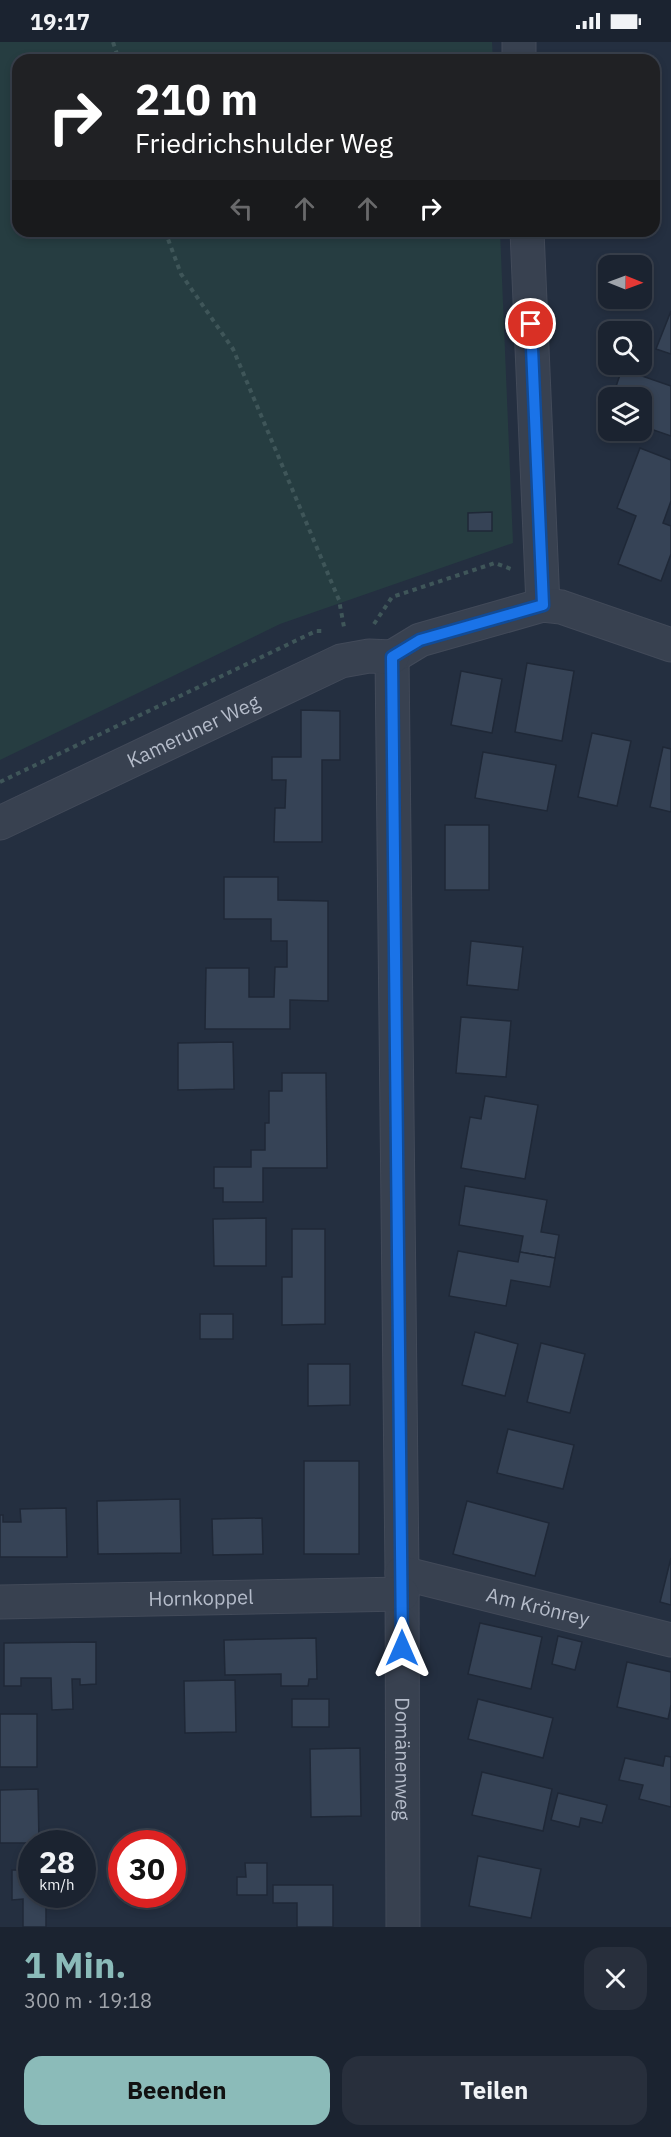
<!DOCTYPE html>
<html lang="de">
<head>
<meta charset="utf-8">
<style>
	:root { --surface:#1b2330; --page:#282f3c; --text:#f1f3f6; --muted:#a0a4ab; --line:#39404c; --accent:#8bbbb9 }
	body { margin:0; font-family:"IBM Plex Sans",sans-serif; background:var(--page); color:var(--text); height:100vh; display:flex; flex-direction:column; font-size:22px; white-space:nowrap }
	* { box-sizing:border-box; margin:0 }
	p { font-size:20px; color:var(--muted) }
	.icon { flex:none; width:33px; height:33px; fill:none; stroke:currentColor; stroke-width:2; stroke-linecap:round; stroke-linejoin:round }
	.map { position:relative; height:1885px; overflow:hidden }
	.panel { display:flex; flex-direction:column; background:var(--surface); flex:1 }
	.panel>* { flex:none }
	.guide { position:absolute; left:12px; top:12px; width:648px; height:183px; border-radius:18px; box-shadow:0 3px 9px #0003,0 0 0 2px var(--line); background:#202124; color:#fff; overflow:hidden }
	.needle { width:39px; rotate:91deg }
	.tools { position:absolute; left:598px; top:213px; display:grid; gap:12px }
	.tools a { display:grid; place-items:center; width:54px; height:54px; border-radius:12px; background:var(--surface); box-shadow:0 3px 9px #0003,0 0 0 2px var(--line); font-size:30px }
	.speed { position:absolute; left:18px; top:1788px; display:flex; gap:12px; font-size:30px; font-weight:700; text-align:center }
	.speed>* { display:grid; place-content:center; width:78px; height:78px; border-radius:50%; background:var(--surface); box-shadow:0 3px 9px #0003,0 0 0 2px var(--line); line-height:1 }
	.speed small { font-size:15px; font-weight:400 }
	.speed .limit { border:9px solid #d22; background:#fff; color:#111 }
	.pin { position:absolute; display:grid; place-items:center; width:51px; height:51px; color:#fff; margin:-26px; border:3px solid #fff; border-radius:50%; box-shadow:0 2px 6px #0007 }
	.me { position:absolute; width:66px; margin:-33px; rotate:0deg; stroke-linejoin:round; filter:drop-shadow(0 0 4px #0008) }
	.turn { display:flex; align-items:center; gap:21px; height:126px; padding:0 24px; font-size:27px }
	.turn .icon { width:78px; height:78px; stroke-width:2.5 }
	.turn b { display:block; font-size:42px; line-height:51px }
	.lanes { display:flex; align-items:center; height:57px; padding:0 24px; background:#0003; justify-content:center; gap:30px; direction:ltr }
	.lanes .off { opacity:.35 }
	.round { display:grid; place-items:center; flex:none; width:63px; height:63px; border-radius:18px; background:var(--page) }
	.summary { display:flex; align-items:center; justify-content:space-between; height:102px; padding:0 24px }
	h1 { font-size:36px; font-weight:700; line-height:45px; color:var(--accent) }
	.action { display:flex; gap:12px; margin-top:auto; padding:12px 24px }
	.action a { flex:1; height:69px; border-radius:18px; background:var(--accent); color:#111; font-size:24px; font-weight:700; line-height:69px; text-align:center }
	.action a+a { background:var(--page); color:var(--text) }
	.status { display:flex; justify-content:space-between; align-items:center; height:42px; padding:0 30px; background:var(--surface); direction:ltr }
	.status svg { height:16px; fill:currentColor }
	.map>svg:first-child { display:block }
	.green { fill:#263d41 }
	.building { fill:#364356; stroke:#1f2837; stroke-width:1.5 }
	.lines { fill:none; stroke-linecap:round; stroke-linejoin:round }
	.minor-casing { stroke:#424a59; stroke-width:35 }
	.path { stroke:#3f5659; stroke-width:4; stroke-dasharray:4.5 4.5; stroke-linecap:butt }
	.minor { stroke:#384150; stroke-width:33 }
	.route-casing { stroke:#114b97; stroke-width:15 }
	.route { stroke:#1a73e8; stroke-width:10 }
	.labels { text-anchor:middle; stroke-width:6; stroke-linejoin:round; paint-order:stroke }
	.street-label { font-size:20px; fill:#b5bcca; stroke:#1d2635 }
</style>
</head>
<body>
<div class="status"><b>19:17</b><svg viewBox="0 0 49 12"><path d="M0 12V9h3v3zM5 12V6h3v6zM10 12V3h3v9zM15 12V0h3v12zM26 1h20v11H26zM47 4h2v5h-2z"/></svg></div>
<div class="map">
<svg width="671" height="1885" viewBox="0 0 671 1885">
	<rect width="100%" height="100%" fill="#242f40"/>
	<!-- green -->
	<polygon class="green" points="0,0 492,0 493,18 18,18 18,189 500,189 513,501 280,582 0,718"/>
	<!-- building -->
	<g class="building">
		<polygon points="671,269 671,312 656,307"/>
		<polygon points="622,327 671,344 671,394 642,384 642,356 612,356"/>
		<polygon points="640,406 671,418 671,459 663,481 671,484 671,512 661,539 618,522 636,474 617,466"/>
		<polygon points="492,470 492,489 468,489 468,471"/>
		<polygon points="527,621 574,629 562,699 515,690"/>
		<polygon points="461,629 502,637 492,691 451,683"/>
		<polygon points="301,668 340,669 340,718 322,718 322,800 274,800 275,766 285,766 286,738 272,738 272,715 301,715"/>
		<polygon points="592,691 631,699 617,764 578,755"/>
		<polygon points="663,705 671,707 671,770 650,765"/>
		<polygon points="483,710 556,723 547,769 475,756"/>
		<rect x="445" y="783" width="44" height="65"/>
		<polygon points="224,835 278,835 278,858 328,859 328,959 290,958 290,987 205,987 206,926 249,926 249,955 274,955 275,925 287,925 287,899 271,899 271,877 224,877"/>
		<polygon points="471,899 523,905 518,948 467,943"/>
		<polygon points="461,975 511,979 506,1035 456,1031"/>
		<polygon points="233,1000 234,1047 178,1048 178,1001"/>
		<polygon points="282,1031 326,1031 327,1126 263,1126 263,1160 223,1160 223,1146 214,1146 214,1125 251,1125 251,1108 265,1108 265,1081 269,1081 269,1049 282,1049"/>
		<polygon points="485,1054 538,1063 525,1137 461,1126 470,1075 481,1077"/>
		<polygon points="465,1144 547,1158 541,1190 559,1193 555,1216 520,1210 523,1194 459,1183"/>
		<polygon points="266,1176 266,1224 214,1224 213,1177"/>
		<polygon points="292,1187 325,1187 325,1282 282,1283 282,1235 292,1235"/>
		<polygon points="458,1209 518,1220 520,1210 555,1216 550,1245 511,1238 506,1264 449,1254"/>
		<rect x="200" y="1272" width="33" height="25"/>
		<polygon points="475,1290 518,1302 505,1354 462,1343"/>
		<polygon points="541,1301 585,1312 570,1371 527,1360"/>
		<polygon points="308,1322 350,1322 350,1363 308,1364"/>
		<polygon points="508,1387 574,1403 563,1447 497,1431"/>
		<rect x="304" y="1419" width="55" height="93"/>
		<polygon points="180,1457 181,1511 98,1512 97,1459"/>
		<polygon points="467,1459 549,1481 535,1534 453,1512"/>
		<polygon points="66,1466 67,1515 0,1515 0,1473 3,1473 3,1480 21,1480 20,1467"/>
		<polygon points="262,1476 263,1512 213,1513 212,1477"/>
		<polygon points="671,1516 671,1563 660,1560"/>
		<polygon points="480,1581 542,1595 531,1647 468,1632"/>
		<polygon points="558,1594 582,1600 575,1628 552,1622"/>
		<polygon points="316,1596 317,1637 309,1637 308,1644 281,1644 281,1632 225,1633 224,1598"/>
		<polygon points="96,1600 96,1642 80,1643 80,1637 72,1637 73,1667 52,1668 51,1636 21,1636 21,1644 4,1644 4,1601"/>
		<polygon points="627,1620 671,1630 671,1663 668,1677 617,1665"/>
		<polygon points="235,1638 236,1690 185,1691 184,1639"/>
		<rect x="292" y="1657" width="37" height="28"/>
		<polygon points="478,1657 553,1676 543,1716 468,1697"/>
		<rect x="0" y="1672" width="37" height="53"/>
		<polygon points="360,1706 361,1774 311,1775 310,1707"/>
		<polygon points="665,1714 671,1715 671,1765 639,1757 643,1743 619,1738 625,1716 663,1724"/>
		<polygon points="482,1730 552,1747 543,1789 472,1773"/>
		<polygon points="38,1747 39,1801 0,1801 0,1748"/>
		<polygon points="558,1751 607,1763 602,1781 581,1776 579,1785 551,1778"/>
		<polygon points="478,1814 541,1827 531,1876 469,1864"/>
		<polygon points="245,1821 267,1821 267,1853 237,1853 237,1835 246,1835"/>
		<polygon points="12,1828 32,1828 32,1852 46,1852 46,1885 23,1885 23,1857 12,1858"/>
		<polygon points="273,1843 333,1843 333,1885 297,1885 297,1861 273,1861"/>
	</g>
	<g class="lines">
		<defs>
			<g id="minor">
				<polyline points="519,0 519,18"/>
				<polyline points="527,189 543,563"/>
				<path id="s1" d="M392 615 402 1531 403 1885"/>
				<polyline points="392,615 420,598 543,563 561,565 671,603"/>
				<path id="s2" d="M0 781 341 619 369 614 392 615"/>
				<path id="s3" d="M402 1531 671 1598"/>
				<path id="s4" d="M0 1560 402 1552"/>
			</g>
		</defs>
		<!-- minor casing -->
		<use href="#minor" class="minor-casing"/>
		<!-- path -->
		<g class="path">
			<polyline points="113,0 119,18"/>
			<polyline points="165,189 181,232 233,307 339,558 344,585"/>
			<polyline points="374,582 392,555 495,521 511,527"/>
			<polyline points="0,740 316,589 325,589"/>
		</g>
		<!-- minor -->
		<use href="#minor" class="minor"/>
	</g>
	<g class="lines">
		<defs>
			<polyline id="route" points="402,1606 392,615 420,598 543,563 531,282"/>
		</defs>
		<!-- route casing -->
		<use href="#route" class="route-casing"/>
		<!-- route -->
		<use href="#route" class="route"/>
	</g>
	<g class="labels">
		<!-- street labels -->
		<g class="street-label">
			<text dy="7" stroke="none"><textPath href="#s2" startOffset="214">Kameruner Weg</textPath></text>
			<text dy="7" stroke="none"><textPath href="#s4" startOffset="201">Hornkoppel</textPath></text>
			<text dy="7" stroke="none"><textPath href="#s3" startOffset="140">Am Krönrey</textPath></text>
			<text dy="7" stroke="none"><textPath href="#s1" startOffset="1102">Domänenweg</textPath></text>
		</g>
	</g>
</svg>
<div class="tools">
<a><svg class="needle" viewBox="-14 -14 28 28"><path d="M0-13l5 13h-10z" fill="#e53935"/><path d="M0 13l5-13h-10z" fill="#a0a4ab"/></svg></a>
<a><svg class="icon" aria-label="search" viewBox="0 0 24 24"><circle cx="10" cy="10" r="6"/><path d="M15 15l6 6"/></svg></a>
<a><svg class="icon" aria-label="layers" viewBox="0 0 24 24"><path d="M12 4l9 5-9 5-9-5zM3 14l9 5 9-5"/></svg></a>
</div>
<div class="speed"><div>28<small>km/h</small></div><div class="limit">30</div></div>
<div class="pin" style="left:531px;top:282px;background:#d93025"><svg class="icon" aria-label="arrive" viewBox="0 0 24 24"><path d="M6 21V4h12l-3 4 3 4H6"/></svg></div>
<svg class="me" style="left:402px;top:1606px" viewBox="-20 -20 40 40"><path d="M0-17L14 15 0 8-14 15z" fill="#1a73e8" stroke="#fff" stroke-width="4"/></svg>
<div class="guide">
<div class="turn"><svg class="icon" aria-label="right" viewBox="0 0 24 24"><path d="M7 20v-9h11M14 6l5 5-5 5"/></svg><div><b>210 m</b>Friedrichshulder Weg</div></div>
<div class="lanes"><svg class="icon off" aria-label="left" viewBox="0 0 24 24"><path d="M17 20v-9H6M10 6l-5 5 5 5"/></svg><svg class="icon off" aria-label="ahead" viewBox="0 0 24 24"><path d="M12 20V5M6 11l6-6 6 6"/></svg><svg class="icon off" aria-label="ahead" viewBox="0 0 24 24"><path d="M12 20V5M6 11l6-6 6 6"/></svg><svg class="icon" aria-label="right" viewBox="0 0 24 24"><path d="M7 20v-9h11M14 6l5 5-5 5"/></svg></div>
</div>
</div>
<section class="panel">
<div class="summary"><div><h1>1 Min.</h1><p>300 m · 19:18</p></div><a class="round"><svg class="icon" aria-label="close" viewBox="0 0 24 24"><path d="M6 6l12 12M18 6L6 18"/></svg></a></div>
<div class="action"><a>Beenden</a><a>Teilen</a></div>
</section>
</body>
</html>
